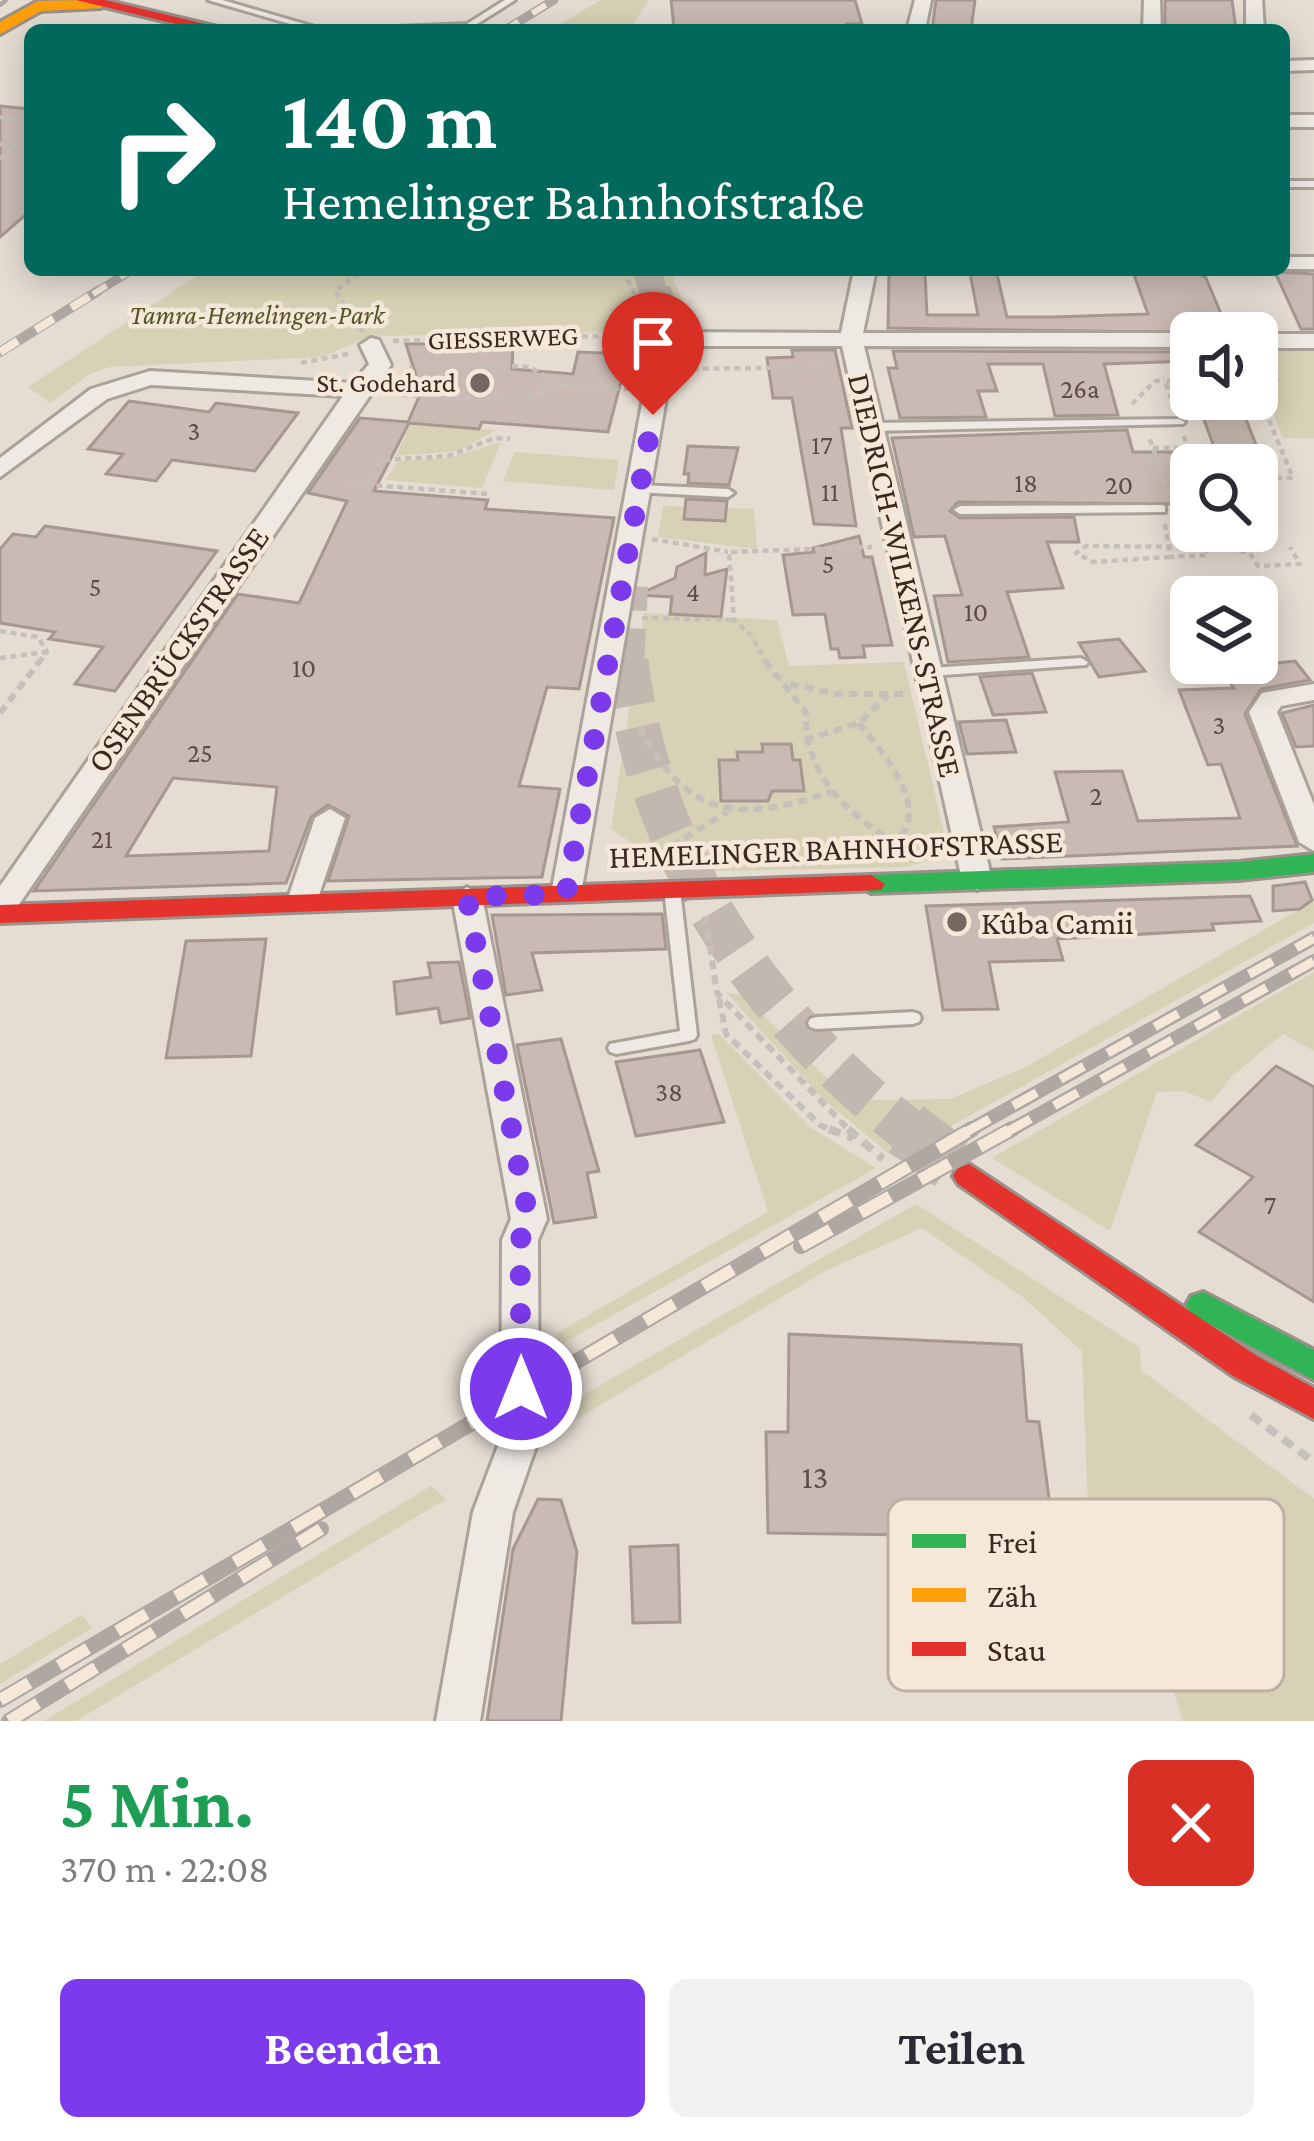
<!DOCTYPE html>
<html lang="de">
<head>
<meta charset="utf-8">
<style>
	:root { --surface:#fff; --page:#f2f2f3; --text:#2b2b33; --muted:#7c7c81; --accent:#7c3aed }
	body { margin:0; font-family:"Crimson Pro",serif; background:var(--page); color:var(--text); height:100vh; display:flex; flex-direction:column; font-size:45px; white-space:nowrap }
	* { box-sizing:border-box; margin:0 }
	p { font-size:39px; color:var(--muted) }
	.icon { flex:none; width:66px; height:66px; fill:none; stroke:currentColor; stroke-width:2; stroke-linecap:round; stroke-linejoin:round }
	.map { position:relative; height:1721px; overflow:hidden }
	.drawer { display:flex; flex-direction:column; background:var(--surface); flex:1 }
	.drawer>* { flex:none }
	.banner { position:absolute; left:24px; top:24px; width:1266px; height:252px; border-radius:18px; box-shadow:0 6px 30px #0003; background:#00695c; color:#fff; overflow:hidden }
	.fabs { position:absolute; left:1170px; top:312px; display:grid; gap:24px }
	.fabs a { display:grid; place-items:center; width:108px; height:108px; border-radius:18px; background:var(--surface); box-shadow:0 6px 30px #0003; font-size:60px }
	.pin { position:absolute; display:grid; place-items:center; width:102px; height:102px; color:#fff; margin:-123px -51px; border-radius:50% 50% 50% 0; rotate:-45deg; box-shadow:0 0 12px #0007 }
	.pin .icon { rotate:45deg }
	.me { position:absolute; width:132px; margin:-66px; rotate:0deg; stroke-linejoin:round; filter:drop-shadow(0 0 9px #0008) }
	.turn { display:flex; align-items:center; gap:42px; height:252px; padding:0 60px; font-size:54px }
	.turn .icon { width:156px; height:156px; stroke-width:2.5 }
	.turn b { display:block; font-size:84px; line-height:102px }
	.round { display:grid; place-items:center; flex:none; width:126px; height:126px; border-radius:18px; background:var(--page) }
	.headline { display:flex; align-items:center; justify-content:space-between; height:204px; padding:0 60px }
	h1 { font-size:72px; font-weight:700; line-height:90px; color:#1e9e55 }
	.cta { display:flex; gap:24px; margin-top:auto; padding:24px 60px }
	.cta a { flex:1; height:138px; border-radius:18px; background:var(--accent); color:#fff; font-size:48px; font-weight:700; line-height:138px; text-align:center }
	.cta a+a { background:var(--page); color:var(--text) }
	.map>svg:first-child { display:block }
	.green { fill:#d7d1b5 }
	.building { fill:#c9bab3; stroke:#a69891; stroke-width:3; fill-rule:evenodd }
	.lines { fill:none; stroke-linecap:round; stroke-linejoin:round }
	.primary-tunnel-far3 { stroke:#c3b8af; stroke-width:28; stroke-dasharray:28 14; stroke-linecap:butt }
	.primary-tunnel-far2 { stroke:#c3b8af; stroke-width:36; stroke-dasharray:36 18; stroke-linecap:butt }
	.primary-tunnel-far1 { stroke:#c3b8af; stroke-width:45; stroke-dasharray:45 22; stroke-linecap:butt }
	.primary-tunnel { stroke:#c3b8af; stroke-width:57; stroke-dasharray:57 28; stroke-linecap:butt }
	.lane-casing { stroke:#aba29a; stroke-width:6 }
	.street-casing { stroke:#aba29a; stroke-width:6 }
	.fast-casing { stroke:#9b918a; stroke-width:6 }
	.slow-casing { stroke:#9b918a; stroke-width:6 }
	.jam-casing { stroke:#9b918a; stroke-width:6 }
	.path-far2 { stroke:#c6c0ba; stroke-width:4.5; stroke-dasharray:6 4.5; stroke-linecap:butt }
	.path-far1 { stroke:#c6c0ba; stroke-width:6; stroke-dasharray:9 6; stroke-linecap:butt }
	.path { stroke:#c6c0ba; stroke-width:8; stroke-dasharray:12 8; stroke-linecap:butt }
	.lane { fill:#eee9e3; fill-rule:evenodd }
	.street { fill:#eee9e3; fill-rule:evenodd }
	.fast { fill:#30b455; fill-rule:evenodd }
	.slow { fill:#ff9f0a; fill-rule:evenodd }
	.jam { fill:#e5322d; fill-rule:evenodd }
	.tram { stroke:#aea7a2; stroke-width:3 }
	.rail-far3-casing { stroke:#aea7a2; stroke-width:9 }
	.rail-far2-casing { stroke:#aea7a2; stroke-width:10 }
	.rail-far1-casing { stroke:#aea7a2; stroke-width:14 }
	.rail-casing { stroke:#aea7a2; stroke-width:16 }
	.rail-far3 { stroke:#f5e8d9; stroke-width:6; stroke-dasharray:16; stroke-linecap:butt }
	.rail-far2 { stroke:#f5e8d9; stroke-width:8; stroke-dasharray:21; stroke-linecap:butt }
	.rail-far1 { stroke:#f5e8d9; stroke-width:9; stroke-dasharray:27; stroke-linecap:butt }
	.rail { stroke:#f5e8d9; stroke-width:12; stroke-dasharray:34; stroke-linecap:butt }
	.route { stroke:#7c3aed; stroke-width:21; stroke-dasharray:0 37.8 }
	.poi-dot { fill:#766860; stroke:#f5e8d9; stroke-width:4.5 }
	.labels { text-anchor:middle; stroke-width:9; stroke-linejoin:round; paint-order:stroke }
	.far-park-label { font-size:27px; font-style:italic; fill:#535529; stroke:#f5e8d9 }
	.far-street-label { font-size:27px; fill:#3a2922; stroke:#f5e8d9 }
	.far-poi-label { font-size:27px; fill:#3a2922; stroke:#f5e8d9; text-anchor:end }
	.number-label { font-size:27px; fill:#5e4d46 }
	.street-label { font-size:33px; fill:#3a2922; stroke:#f5e8d9 }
	.poi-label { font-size:33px; fill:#3a2922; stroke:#f5e8d9; text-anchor:start }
	.near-number-label { font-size:33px; fill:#5e4d46 }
	.key { fill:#f5e8d9; stroke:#bdafa2; stroke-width:3 }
	.key-label { font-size:33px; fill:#3a2922 }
</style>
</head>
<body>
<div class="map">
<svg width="1314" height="1721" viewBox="0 0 1314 1721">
	<rect width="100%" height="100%" fill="#e5dcd2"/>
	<!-- green -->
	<g class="green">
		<polygon points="601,0 649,0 629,30 550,30"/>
		<polygon points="206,270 670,270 694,331 371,336 321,357 110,367 90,374 50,403 28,387"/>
		<polygon points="1268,347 1314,347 1314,438 1283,438 1259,379 1280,378"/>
		<polygon points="411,424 496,430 458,451 396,456"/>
		<polygon points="501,442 482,488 386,480 398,461 449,458"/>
		<polygon points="515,452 619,460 614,490 503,481"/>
		<polygon points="663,506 754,509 757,549 658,537"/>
		<polygon points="644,613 777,620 789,666 904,662 945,837 936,858 907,867 675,872 611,829"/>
		<polygon points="1314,901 1314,923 894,1158 822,1098 726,992 743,995 839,1090 866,1083 871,1100 950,1099 1024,1068"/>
		<polygon points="1314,972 1314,1051 1283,1034 1231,1077 1211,1102 1184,1091 1157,1092 1110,1231 992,1158"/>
		<polygon points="719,1034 811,1128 876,1168 558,1346 557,1333 768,1212 711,1035"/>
		<polygon points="916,1204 1140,1348 1141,1370 1314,1499 1314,1721 1183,1721 1132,1563 1090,1559 1082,1351 1024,1298 922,1228 827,1270 575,1420 569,1403"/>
		<polygon points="431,1486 446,1499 76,1721 44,1721"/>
		<polygon points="82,1615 92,1628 0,1684 0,1664"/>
	</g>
	<!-- building -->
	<g class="building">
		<polygon points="671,0 855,0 862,24 847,24 849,29 674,28"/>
		<polygon points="936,0 975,0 971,30 932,30"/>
		<polygon points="1165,0 1232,0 1236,30 1165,30"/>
		<polygon points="0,106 30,109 30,211 0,237"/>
		<polygon points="889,272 925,273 927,315 978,315 970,273 997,274 1007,317 1052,317 1148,314 1133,272 1198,273 1206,278 1229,333 888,328"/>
		<polygon points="1275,272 1314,274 1314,329 1301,329"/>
		<path d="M513 343 512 369 573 374 578 352 628 354 608 432 482 422 479 429 409 423 374 491 488 500 485 509 614 518 579 689 547 687 519 786 560 789 542 877 328 881 349 816 328 805 311 817 286 883 34 891 238 594 299 603 347 501 308 493 360 418 408 422 421 392 406 344ZM173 778 277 787 269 851 126 856Z"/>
		<polygon points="792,350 835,350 852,428 841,428 856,526 814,524 792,398 773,398 767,358 793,357"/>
		<polygon points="893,351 1191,352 1191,361 1104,364 1118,415 1055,416 1043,364 988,364 997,391 978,391 986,417 900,418 888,368 897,368"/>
		<polygon points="1196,399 1238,399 1264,465 1221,465"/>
		<polygon points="129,401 209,412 216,403 298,413 255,471 172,460 156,481 106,474 123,454 88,449"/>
		<polygon points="1127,430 1133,452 1191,452 1191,504 958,502 950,511 960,518 1074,517 1079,542 1047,542 1063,588 1007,592 1029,657 948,662 934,596 962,595 945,536 914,537 892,438"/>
		<polygon points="688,446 738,448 729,485 688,483 689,474 684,474"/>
		<polygon points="686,499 727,501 725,521 684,519"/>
		<polygon points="45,526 217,551 115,691 75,684 103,647 49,639 55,632 0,623 0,549 13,534 36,537"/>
		<polygon points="859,536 864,557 872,557 892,645 863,646 865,657 840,658 838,649 831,649 825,614 793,615 783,555 814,552 813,548"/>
		<polygon points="706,553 705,575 727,569 721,617 670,614 672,597 637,595 675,578 677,567"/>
		<polygon points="1119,639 1145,671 1099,677 1079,643"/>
		<polygon points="1295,661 1310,680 1261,689 1245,714 1297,846 1002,859 994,827 1069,822 1055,772 1122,771 1138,821 1240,818 1221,764 1208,765 1179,690 1234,688 1219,669"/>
		<polygon points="1032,673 1046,712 993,715 980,677"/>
		<polygon points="1314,705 1314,746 1296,747 1282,713"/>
		<polygon points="1006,720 1016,752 967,754 959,722"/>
		<polygon points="762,744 791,744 793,760 800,760 804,791 772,791 768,801 721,801 719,760 738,760 737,752 763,752"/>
		<polygon points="1305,882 1312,900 1300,909 1273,911 1273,886"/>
		<polygon points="1250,896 1261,921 1212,924 1214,930 1057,939 1063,960 989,962 998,1009 943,1010 926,906"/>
		<polygon points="662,914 666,949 532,953 542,990 506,995 492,915"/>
		<polygon points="266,939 251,1056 166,1058 186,941"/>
		<polygon points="459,962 470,1018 441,1023 438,1008 397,1014 394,982 431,977 428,963"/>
		<polygon points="561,1039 599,1171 587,1173 596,1217 554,1223 517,1045"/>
		<polygon points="700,1050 724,1122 636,1136 616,1062"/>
		<polygon points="1276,1066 1314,1087 1314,1302 1199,1232 1253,1177 1196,1145"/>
		<polygon points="789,1334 1021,1345 1027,1421 1039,1422 1054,1537 768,1533 766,1432 788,1432"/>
		<polygon points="538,1499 561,1500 577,1552 561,1721 487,1721 513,1549"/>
		<polygon points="678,1545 680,1622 633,1623 630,1547"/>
	</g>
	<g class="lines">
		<!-- primary-tunnel-far3 -->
		<polyline class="primary-tunnel-far3" points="647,270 654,294"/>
		<!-- primary-tunnel-far2 -->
		<g class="primary-tunnel-far2">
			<polyline points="653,291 663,322 660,396"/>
			<polyline points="626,664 630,586"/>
		</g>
		<!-- primary-tunnel-far1 -->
		<path class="primary-tunnel-far1" d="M626 661C648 853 758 1015 910 1132"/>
		<!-- primary-tunnel -->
		<polyline class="primary-tunnel" points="906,1129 969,1176"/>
		<defs>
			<g id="lane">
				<polygon points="0,0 5,0 0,4"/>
				<polygon points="208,0 222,0 325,30 311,30"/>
				<polygon points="505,0 515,0 469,29 394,30 398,27 467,24"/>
				<rect x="1284" y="181" width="30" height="6"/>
				<polygon points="1179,419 1185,422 1183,424 872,431 866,427 872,423"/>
				<polygon points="639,485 728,489 734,493 728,497 635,492 635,486"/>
				<polygon points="1161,505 1165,506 1165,512 960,514 954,510 960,506"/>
				<polygon points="1081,658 1088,662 1086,665 929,676 922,672 929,668"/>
				<polygon points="672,885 680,890 697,1035 695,1039 689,1041 616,1054 610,1052 608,1048 610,1044 680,1031 664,890"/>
				<polygon points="913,1012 919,1014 921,1018 919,1022 913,1024 816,1029 810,1027 808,1023 810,1019 816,1017"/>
			</g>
			<g id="street">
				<polygon points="915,0 931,0 925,30 907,30"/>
				<polygon points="1144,0 1160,0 1161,30 1143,30"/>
				<polygon points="1246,0 1262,0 1264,30 1246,30"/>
				<polygon points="1314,60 1314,70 1284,71 1284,61"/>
				<rect x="1284" y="115" width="30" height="12"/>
				<rect x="1284" y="257" width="30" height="12"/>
				<polygon points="854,270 876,270 863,333 1191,333 1191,347 864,346 992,880 977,890 962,880 842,346 675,346 581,894 577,901 555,901 551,894 654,339 665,332 841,333"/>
				<rect x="1257" y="334" width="57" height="14"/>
				<polygon points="371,338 379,340 391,365 11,916 0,919 0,886 343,396 151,385 107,399 0,477 0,458 91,389 150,371 353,383 369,364 360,345"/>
				<polygon points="1314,684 1314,700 1281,706 1277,712 1314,805 1314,851 1299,842 1249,712 1262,693"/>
				<polygon points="330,809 345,818 317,901 313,908 291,908 287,901 315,818"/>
				<polygon points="467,887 482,897 547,1219 538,1240 539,1438 513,1512 480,1721 436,1721 473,1512 501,1438 502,1240 511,1219 452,897"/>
			</g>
			<g id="fast">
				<polygon points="1314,854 1314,872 1239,880 871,893 857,884 871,875 1239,862"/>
				<polygon points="1203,1292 1314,1350 1314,1380 1191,1314 1186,1305 1191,1296"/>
			</g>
			<polygon id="slow" points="96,0 104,5 101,8 41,11 0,34 0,22 38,1"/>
			<g id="jam">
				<polygon points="76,0 105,0 230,30 201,30"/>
				<polygon points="871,875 885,884 881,890 0,923 0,905"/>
				<polygon points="969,1164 1257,1356 1314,1388 1314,1419 1233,1376 958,1184 953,1176 958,1168"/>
			</g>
		</defs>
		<!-- lane casing -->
		<use href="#lane" class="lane-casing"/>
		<!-- street casing -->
		<use href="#street" class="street-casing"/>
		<!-- fast casing -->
		<use href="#fast" class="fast-casing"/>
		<!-- slow casing -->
		<use href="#slow" class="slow-casing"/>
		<!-- jam casing -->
		<use href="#jam" class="jam-casing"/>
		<!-- path-far2 -->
		<g class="path-far2">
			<polyline points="0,117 30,121"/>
			<polyline points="0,144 30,148"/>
			<polyline points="0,159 16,146"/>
			<polyline points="623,270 649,325"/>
			<polyline points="363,332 335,291 364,270"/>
			<polyline points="393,341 644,335"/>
			<polyline points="301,363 352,353"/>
			<polygon points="428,363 530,367 561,386 521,401 401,395 412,366"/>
			<polyline points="682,369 831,367"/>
			<polyline points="1257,381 1278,381 1270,359"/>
			<polyline points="540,385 632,389"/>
			<polyline points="1257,391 1293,478 1257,478"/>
			<polyline points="1132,404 1155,381 1165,381"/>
			<polyline points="1175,409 1165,381 1191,381"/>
			<polyline points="1150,439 1168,496"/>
			<polyline points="1153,448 1188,448 1183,433"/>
			<polyline points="345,483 489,494"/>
			<polyline points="368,485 381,460 448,456 495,438 510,439"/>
			<polyline points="1165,524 1170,557 1208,555 1205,547 1249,552 1258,566 1300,564 1290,547"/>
			<polyline points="1171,538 1261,538 1257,525"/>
			<polyline points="652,539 728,552"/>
			<polyline points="1170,557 1093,562 1076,553 1086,546 1205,547"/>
			<polyline points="642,618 734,620"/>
			<polyline points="0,631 38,637 47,652 38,664"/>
			<polyline points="0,658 47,652"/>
			<polyline points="767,664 751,635 734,620 729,552 872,547"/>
		</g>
		<!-- path-far1 -->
		<g class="path-far1">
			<path d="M765 661 806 712C803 782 859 824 915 854"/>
			<polyline points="790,684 837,694 906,694"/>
			<polyline points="0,713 40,661"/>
			<path d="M859 723C890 762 944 823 877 853"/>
			<path d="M640 727C687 819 738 823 831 792"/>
			<polyline points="805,740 859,723 888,695"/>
			<polyline points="674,845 714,858"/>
			<polyline points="646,862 727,812"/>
			<polyline points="705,916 717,993 851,1132"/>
			<polyline points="719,999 726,1034 820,1125 837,1132"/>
		</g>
		<!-- path -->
		<g class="path">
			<polyline points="829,1129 853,1138"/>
			<polyline points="848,1129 883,1159"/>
			<polyline points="1251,1415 1314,1462"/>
		</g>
		<!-- lane -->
		<use href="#lane" class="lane"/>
		<!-- street -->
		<use href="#street" class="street"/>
		<!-- fast -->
		<use href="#fast" class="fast"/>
		<!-- slow -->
		<use href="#slow" class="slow"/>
		<!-- jam -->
		<use href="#jam" class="jam"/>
		<!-- tram -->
		<polyline class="tram" points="0,4 5,0"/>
		<defs>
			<g id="rail-far3">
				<polyline points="505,30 554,0"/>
				<polyline points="93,294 132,270"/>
			</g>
			<polyline id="rail-far2" points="0,352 98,291"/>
			<g id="rail-far1">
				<polyline points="966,1132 1314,938"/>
				<polyline points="1007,1132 1314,961"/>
			</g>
			<g id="rail">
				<polyline points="801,1246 1012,1129"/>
				<polyline points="0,1700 972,1129"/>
				<polyline points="9,1721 321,1529"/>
			</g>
		</defs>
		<!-- rail-far3 casing -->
		<use href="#rail-far3" class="rail-far3-casing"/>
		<!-- rail-far2 casing -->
		<use href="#rail-far2" class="rail-far2-casing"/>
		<!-- rail-far1 casing -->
		<use href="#rail-far1" class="rail-far1-casing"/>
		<!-- rail casing -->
		<use href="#rail" class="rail-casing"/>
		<!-- rail-far3 -->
		<use href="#rail-far3" class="rail-far3"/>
		<!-- rail-far2 -->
		<use href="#rail-far2" class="rail-far2"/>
		<!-- rail-far1 -->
		<use href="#rail-far1" class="rail-far1"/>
		<!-- rail -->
		<use href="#rail" class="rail"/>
	</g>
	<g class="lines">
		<!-- route -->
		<polyline class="route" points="521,1389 520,1240 529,1220 467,897 566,894 653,415"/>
	</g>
	<!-- markers -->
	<g class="poi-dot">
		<circle cx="480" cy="383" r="12"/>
		<circle cx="957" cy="922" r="12"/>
	</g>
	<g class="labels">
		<!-- far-park labels -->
		<g class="far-park-label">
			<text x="257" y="324">Tamra-Hemelingen-Park</text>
		</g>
		<!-- far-street labels -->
		<g class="far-street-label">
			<text transform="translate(503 338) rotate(-2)" y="9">GIESSERWEG</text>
		</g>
		<!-- far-poi labels -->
		<g class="far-poi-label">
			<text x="456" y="392">St. Godehard</text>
		</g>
		<!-- number labels -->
		<g class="number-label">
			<text x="1080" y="398">26a</text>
			<text x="194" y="440">3</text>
			<text x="822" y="454">17</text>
			<text x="1026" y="492">18</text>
			<text x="1119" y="494">20</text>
			<text x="830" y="501">11</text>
			<text x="828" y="573">5</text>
			<text x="95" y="596">5</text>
			<text x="693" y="601">4</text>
			<text x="976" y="621">10</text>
			<text x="304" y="677">10</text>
			<text x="1219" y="734">3</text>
			<text x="200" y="762">25</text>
			<text x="1096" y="805">2</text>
			<text x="102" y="848">21</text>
			<text x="669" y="1101">38</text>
			<text x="1270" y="1214">7</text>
		</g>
		<!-- street labels -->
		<g class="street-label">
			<text transform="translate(906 575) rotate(77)" y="12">DIEDRICH-WILKENS-STRASSE</text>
			<text transform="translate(177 649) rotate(-55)" y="12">OSENBRÜCKSTRASSE</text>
			<text transform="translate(836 848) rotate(-2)" y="12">HEMELINGER BAHNHOFSTRASSE</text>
		</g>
		<!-- poi labels -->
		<g class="poi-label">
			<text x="981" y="934">Kûba Camii</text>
		</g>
		<!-- near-number labels -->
		<g class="near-number-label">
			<text x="815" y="1488">13</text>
		</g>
	</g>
	<!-- legend -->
	<rect x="888" y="1499" width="396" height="192" rx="18" class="key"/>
	<rect x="912" y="1534" width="54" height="14" fill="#30b455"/>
	<rect x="912" y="1588" width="54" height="14" fill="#ff9f0a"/>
	<rect x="912" y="1642" width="54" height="14" fill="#e5322d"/>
	<g class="key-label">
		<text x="987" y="1553">Frei</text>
		<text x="987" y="1607">Zäh</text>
		<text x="987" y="1661">Stau</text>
	</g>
</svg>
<div class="fabs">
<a><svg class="icon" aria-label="sound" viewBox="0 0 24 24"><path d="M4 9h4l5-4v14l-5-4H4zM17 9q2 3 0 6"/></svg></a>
<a><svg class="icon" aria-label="search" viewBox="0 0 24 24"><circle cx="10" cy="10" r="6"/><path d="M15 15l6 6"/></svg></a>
<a><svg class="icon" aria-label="layers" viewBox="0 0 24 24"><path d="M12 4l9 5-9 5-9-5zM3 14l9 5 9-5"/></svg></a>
</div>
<div class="pin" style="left:653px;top:415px;background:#d93025"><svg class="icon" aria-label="arrive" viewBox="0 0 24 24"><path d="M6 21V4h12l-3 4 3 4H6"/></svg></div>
<svg class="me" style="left:521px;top:1389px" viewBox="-20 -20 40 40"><circle r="17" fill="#7c3aed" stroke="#fff" stroke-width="3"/><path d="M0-11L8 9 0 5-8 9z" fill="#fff"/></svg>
<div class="banner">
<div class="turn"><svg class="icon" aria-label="right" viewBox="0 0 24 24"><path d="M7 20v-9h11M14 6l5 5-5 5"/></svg><div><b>140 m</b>Hemelinger Bahnhofstraße</div></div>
</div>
</div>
<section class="drawer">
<div class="headline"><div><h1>5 Min.</h1><p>370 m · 22:08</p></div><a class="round" style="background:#d93025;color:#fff"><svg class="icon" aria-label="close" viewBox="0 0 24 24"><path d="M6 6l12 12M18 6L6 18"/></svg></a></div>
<div class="cta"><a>Beenden</a><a>Teilen</a></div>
</section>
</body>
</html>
